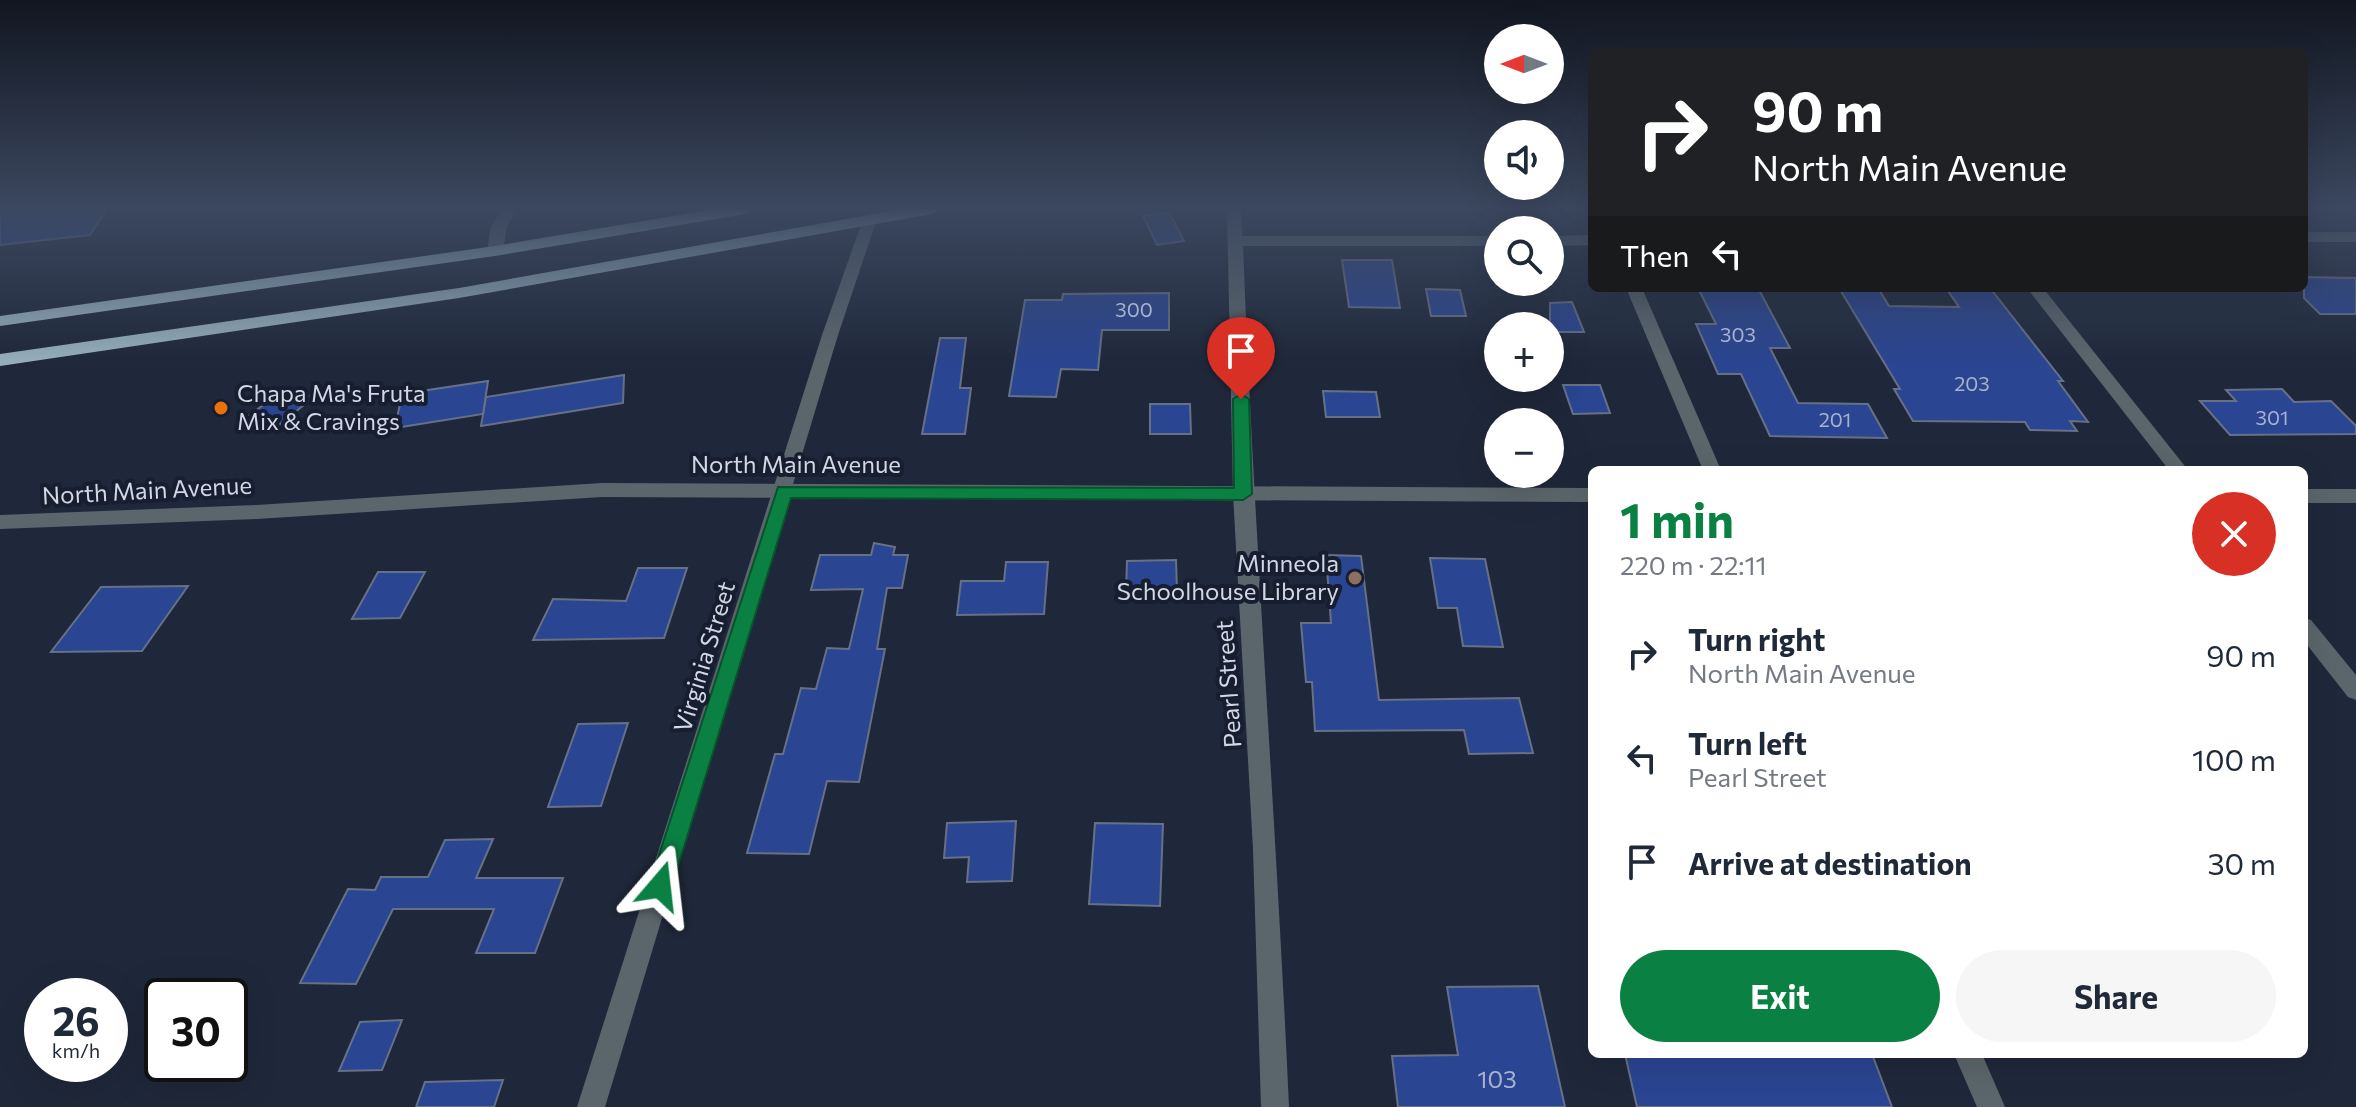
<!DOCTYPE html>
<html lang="en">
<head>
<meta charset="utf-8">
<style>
	:root { --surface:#fff; --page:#f6f6f7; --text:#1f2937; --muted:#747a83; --accent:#0b8043 }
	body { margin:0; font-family:Commissioner,sans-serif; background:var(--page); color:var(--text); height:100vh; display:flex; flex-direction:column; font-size:30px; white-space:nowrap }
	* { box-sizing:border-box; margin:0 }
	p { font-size:26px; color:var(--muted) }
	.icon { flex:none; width:44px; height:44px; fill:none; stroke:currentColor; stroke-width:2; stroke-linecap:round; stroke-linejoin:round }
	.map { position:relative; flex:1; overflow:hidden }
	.side { position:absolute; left:1588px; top:466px; width:720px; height:592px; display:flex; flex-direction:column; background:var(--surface); border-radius:12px; box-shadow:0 8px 32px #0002 }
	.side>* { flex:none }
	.hud { position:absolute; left:1588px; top:48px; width:720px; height:244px; border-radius:12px; box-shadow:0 8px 32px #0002; background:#202124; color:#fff; overflow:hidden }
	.needle { width:52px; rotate:270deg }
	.fabs { position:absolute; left:1484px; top:24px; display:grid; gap:16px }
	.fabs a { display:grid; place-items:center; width:80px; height:80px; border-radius:50%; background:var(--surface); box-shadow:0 8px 32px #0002; font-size:40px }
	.speed { position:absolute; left:24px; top:978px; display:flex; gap:16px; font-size:40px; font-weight:700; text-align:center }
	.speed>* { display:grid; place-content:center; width:104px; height:104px; border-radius:50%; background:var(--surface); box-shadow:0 8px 32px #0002; line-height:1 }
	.speed small { font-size:20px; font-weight:400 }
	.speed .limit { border:4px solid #111; border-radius:12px; background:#fff; color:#111 }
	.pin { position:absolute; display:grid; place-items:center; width:68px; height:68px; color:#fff; margin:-82px -34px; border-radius:50% 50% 50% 0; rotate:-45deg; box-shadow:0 0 8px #0007 }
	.pin .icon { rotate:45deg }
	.me { position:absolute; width:88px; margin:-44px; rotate:17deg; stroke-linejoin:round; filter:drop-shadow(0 0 6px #0008) }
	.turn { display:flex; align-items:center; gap:28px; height:168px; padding:0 32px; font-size:36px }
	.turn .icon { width:104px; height:104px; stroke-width:2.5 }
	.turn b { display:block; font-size:56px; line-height:68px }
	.then { display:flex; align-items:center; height:76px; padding:0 32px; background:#0003; gap:16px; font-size:30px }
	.round { display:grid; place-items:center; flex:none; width:84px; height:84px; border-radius:42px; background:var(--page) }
	.overview { display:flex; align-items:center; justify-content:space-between; height:136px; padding:0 32px }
	h1 { font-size:48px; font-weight:700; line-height:60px; color:var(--accent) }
	.primary-button { display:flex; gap:16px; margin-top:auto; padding:16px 32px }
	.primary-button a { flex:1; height:92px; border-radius:48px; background:var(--accent); color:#fff; font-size:32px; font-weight:700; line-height:92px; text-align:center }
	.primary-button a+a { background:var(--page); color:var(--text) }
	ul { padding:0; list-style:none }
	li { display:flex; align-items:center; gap:24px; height:104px; padding:0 32px }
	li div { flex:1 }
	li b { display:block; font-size:30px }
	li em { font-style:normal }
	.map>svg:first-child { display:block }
	.building { fill:#2a4591; stroke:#667086; stroke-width:2 }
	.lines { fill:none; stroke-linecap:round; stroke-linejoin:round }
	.minor { fill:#5b666c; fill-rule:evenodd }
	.tertiary { fill:#5b666c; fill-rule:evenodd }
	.trunk { fill:#96afbc; fill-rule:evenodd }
	.route { fill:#0b8043; stroke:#07532c; stroke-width:2 }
	.food-dot { fill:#e8710a; stroke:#161e30; stroke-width:3 }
	.education-dot { fill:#8d6e63; stroke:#161e30; stroke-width:3 }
	.labels { text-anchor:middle; stroke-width:8; stroke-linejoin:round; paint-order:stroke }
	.number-label { font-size:20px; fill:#a8b2cf }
	.poi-label { font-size:24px; fill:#d2d7e4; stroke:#161e30; text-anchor:start }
	.street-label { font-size:24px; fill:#d2d7e4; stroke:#161e30 }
	.near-number-label { font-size:24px; fill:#a8b2cf }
</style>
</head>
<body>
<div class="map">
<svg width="2356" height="1107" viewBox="0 0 2356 1107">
	<rect width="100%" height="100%" fill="#1f283a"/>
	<!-- building -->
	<g class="building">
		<polygon points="0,209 107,209 90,235 0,245"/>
		<polygon points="1169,212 1184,241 1157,245 1143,216"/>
		<polygon points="1342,260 1392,260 1400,308 1349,307"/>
		<polygon points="2304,277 2356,278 2356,314 2320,314 2304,298"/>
		<polygon points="1698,288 1758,288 1790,348 1770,348 1798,403 1868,404 1887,438 1770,436 1741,374 1718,374 1696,324 1716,324"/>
		<polygon points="1839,288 1878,288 1889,306 1959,307 1946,288 1990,288 2063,381 2058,381 2088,422 2070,421 2077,431 2030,430 2025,422 1913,421 1894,389 1900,389"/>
		<polygon points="1426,289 1460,290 1466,316 1431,316"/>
		<polygon points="1169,293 1169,330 1102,330 1098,370 1061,369 1056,397 1009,396 1025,300 1062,300 1063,294"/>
		<polygon points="1572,302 1584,332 1550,332 1550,303"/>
		<polygon points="940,338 966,338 960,388 971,388 965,434 922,434"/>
		<polygon points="624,375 623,403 481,426 486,397"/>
		<polygon points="488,381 483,414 395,428 402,394"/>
		<polygon points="1563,385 1600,385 1610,413 1573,414"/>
		<polygon points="284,389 314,397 269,433 237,425"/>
		<polygon points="2282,389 2294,402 2331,401 2356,426 2356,434 2230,435 2200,401 2236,401 2226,390"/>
		<polygon points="1323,391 1376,392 1380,417 1326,417"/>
		<polygon points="1150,404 1190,404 1191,434 1150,434"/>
		<polygon points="874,543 895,547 893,555 908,555 902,588 887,588 877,649 885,649 859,782 827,781 809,854 747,853 775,754 783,754 801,688 816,689 827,648 849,649 863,589 811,590 820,555 871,555"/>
		<polygon points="1326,555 1361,556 1379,700 1519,698 1533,753 1469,754 1464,730 1315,731 1312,682 1306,682 1301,623 1331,623"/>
		<polygon points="1430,558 1485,559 1503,647 1463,646 1457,608 1438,608"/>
		<polygon points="1176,560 1177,591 1126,592 1127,561"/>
		<polygon points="1006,562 1048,562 1044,614 957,615 961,581 1004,581"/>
		<polygon points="638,568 687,568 664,638 533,640 553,599 626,601"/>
		<polygon points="378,572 425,572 400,618 352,619"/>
		<polygon points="188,586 142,651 51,652 101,587"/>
		<polygon points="628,723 601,806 548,807 578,724"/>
		<polygon points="1016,821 1012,881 967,882 969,857 944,858 947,823"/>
		<polygon points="1095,823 1163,824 1160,906 1089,904"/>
		<polygon points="493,839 476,878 563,878 535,953 476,953 494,909 393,909 356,984 300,983 348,889 375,890 381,877 428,877 445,840"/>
		<polygon points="1538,986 1565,1107 1398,1107 1392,1056 1458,1055 1447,987"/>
		<polygon points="402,1020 382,1070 339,1071 360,1022"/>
		<polygon points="1625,1054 1872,1054 1892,1107 1637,1107"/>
		<polygon points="503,1080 494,1107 416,1107 425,1082"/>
	</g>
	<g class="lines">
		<!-- minor -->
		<g class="minor">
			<polygon points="502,209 517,209 507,227 503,251 495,256 487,251 491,227"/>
			<path d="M1227 209H1241L1242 236H1498V246H1243C1254 533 1276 820 1289 1107H1261L1253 849 1233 494Z"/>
			<polygon points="869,218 876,222 838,335 605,1107 577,1107 822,335 862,222"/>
			<rect x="2304" y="232" width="52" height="10"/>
			<polygon points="1592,235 1592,245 1550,246 1550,236"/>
			<polygon points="1626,288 1642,288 1721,470 1703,470"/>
			<polygon points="2027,288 2043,288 2188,470 2169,470"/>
			<polygon points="2304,618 2311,620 2356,675 2356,700 2348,697 2304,641"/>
			<polygon points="1954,1054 1982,1054 2005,1107 1977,1107"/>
		</g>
		<!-- tertiary -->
		<g class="tertiary">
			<polygon points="602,483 1592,488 1592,502 602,497 257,519 0,529 0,515 257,505"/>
			<rect x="2304" y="489" width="52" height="14"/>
		</g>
		<!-- trunk -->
		<g class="trunk">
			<polygon points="715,209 754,209 746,214 495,256 0,326 0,316 495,246"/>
			<polygon points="903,209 940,209 932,214 459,298 0,366 0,354 459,288"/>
		</g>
	</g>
	<!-- sky -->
	<linearGradient id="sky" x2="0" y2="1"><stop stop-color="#111620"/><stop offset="0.57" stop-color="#3c4860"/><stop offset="1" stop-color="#3c4860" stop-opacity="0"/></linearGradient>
	<rect width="2356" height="364" fill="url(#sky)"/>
	<!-- route -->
	<polygon class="route" points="1241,394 1249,399 1252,494 1243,500 791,498 672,886 668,893 660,896 652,893 649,886 778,487 1234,488 1233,399"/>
	<!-- markers -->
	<circle class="food-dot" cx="221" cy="408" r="8"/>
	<circle class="education-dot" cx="1355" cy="578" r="8"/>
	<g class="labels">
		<!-- number labels -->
		<g class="number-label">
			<text x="1134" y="317">300</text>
			<text x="1738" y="342">303</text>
			<text x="1972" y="391">203</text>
			<text x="2272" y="425">301</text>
			<text x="1835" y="427">201</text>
		</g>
		<!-- poi labels -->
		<g class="poi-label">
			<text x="237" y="402">Chapa Ma's Fruta<tspan x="237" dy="28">Mix &amp; Cravings</tspan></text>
			<text x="1339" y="572" text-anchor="end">Minneola<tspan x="1339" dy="28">Schoolhouse Library</tspan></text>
		</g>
		<!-- street labels -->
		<g class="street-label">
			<text x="796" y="473">North Main Avenue</text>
			<text transform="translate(147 491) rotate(-3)" y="8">North Main Avenue</text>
			<text transform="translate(705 657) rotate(-73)" y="8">Virginia Street</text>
			<text transform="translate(1229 684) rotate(-94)" y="8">Pearl Street</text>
		</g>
		<!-- near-number labels -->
		<g class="near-number-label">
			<text x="1497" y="1088">103</text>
		</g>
	</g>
</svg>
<div class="fabs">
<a><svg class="needle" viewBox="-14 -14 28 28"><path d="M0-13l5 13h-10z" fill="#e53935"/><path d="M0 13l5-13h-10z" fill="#747a83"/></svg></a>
<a><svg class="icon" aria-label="sound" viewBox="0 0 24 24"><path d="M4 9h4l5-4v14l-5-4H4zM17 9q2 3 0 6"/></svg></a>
<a><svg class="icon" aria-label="search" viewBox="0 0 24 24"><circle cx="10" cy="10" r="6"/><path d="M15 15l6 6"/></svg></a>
<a>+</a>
<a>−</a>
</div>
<div class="speed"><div>26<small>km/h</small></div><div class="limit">30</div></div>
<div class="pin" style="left:1241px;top:399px;background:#d93025"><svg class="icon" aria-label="arrive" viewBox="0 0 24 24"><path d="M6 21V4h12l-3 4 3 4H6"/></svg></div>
<svg class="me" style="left:660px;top:886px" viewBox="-20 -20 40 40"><path d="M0-17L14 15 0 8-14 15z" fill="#0b8043" stroke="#fff" stroke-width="4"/></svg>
<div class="hud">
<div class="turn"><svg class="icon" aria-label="right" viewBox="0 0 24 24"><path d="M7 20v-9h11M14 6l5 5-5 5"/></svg><div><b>90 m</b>North Main Avenue</div></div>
<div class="then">Then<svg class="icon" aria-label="left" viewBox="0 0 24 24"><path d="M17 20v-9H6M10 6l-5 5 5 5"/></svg></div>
</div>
<section class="side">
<div class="overview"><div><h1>1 min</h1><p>220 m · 22:11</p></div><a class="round" style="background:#d93025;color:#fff"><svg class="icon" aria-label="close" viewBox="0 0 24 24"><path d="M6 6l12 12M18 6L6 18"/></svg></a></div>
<ul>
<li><svg class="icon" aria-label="right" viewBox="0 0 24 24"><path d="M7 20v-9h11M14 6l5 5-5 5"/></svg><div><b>Turn right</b><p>North Main Avenue</p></div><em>90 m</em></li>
<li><svg class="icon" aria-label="left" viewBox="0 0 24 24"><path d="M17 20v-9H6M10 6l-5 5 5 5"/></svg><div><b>Turn left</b><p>Pearl Street</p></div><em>100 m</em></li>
<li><svg class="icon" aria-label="arrive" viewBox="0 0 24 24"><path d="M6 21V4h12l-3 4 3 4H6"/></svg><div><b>Arrive at destination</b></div><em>30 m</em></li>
</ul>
<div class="primary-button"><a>Exit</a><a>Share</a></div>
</section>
</div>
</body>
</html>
